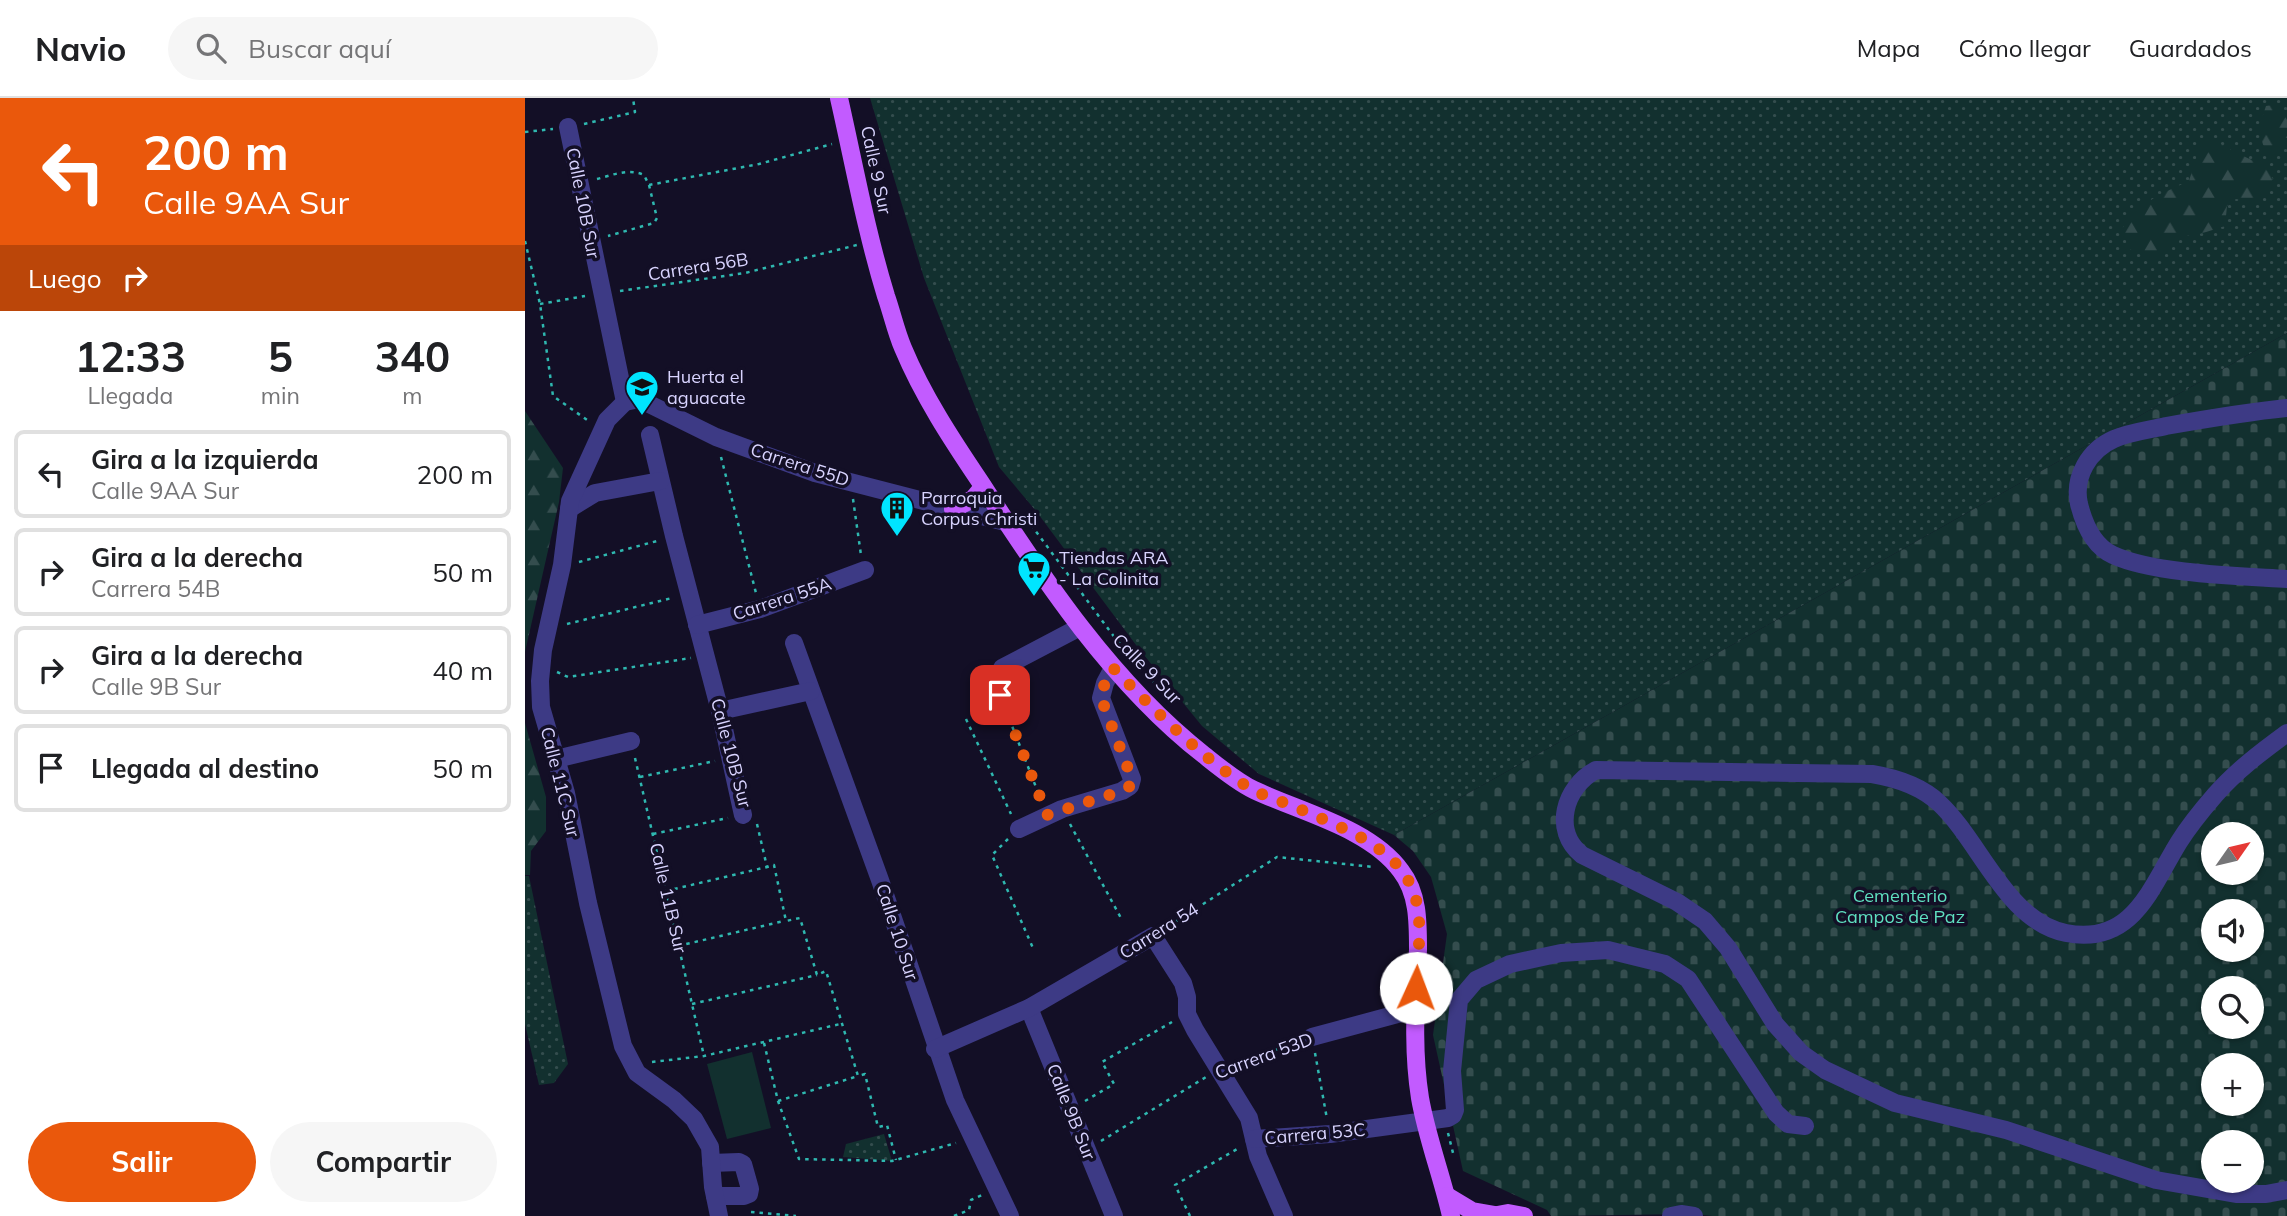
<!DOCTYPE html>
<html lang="es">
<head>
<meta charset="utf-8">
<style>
	:root { --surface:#fff; --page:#f6f6f6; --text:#202124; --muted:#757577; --line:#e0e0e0; --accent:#ea580c }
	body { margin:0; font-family:Mulish,sans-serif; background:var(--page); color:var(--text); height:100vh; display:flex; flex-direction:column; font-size:26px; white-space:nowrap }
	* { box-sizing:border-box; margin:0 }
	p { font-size:23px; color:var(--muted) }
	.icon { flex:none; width:38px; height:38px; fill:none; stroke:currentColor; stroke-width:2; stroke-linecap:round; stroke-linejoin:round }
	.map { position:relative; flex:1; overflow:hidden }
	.panel { display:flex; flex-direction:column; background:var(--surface); width:525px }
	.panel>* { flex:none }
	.top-card { background:#ea580c; color:#fff; overflow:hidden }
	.needle { width:46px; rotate:56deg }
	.buttons { position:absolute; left:1676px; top:724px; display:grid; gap:14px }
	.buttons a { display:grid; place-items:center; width:63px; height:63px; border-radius:50%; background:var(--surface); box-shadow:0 2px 5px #0004; font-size:35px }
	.pin { position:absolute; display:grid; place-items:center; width:60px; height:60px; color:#fff; margin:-30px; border-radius:14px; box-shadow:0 4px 10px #0006 }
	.me { position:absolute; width:77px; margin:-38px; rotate:2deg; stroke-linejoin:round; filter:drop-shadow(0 0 5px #0008) }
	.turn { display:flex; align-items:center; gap:24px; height:147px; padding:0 28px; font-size:32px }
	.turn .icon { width:91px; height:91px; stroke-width:2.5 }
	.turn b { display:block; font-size:49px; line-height:60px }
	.then { display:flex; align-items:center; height:66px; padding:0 28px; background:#0003; gap:14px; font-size:26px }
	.eta { display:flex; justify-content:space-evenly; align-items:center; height:119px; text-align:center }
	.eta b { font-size:42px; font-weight:700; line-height:49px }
	.button { display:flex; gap:14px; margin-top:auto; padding:14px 28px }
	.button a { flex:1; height:80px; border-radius:42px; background:var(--accent); color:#fff; font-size:28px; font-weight:700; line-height:80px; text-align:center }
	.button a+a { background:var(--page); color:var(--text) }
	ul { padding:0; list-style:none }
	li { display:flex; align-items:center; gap:21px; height:88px; margin:0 14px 10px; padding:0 14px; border:4px solid var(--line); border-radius:10px }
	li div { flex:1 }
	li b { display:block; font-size:26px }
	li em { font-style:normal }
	header { display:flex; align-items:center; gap:42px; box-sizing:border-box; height:98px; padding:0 35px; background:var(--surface); border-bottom:2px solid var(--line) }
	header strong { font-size:33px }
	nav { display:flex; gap:38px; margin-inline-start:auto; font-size:24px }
	.search { width:490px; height:63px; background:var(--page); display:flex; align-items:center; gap:18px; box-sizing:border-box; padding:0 24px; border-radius:38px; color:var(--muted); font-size:26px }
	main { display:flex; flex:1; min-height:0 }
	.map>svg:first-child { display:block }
	.green { fill:url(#green-dots) }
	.forest { fill:url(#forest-firs) }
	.cemetery { fill:url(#cemetery-stones); fill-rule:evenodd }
	.pitch { fill:#12302f }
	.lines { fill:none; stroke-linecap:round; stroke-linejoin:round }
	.path { stroke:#2fb8b0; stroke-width:2.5; stroke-dasharray:3.5 5; stroke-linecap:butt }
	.minor { stroke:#3d3a85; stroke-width:18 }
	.major { stroke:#c25bff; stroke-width:18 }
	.route { stroke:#ea580c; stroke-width:12; stroke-dasharray:0 21.6 }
	.labels { text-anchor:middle; stroke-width:7; stroke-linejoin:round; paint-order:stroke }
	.street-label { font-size:18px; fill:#d9d4ff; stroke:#130f26 }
	.poi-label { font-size:18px; fill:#d9d4ff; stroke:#130f26; text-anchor:start }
	.park-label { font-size:18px; fill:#5fe0c0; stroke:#130f26 }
</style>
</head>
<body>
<header>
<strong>Navio</strong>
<div class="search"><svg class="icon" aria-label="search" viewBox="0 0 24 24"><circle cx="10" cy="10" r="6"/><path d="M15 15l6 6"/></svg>Buscar aquí</div>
<nav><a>Mapa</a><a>Cómo llegar</a><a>Guardados</a></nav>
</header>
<main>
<section class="panel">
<div class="top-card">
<div class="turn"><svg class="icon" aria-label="left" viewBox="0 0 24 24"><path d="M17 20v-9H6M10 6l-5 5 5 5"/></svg><div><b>200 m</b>Calle 9AA Sur</div></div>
<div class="then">Luego<svg class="icon" aria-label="right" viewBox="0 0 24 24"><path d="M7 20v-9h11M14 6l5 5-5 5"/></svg></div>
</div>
<div class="eta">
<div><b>12:33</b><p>Llegada</p></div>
<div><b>5</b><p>min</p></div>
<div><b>340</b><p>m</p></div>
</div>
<ul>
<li><svg class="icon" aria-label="left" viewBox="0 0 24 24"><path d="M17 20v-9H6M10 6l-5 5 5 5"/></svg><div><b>Gira a la izquierda</b><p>Calle 9AA Sur</p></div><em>200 m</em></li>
<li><svg class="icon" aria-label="right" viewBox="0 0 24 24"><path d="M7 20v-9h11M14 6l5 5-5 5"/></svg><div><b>Gira a la derecha</b><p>Carrera 54B</p></div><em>50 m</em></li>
<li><svg class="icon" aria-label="right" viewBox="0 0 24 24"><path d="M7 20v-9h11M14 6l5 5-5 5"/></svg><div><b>Gira a la derecha</b><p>Calle 9B Sur</p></div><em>40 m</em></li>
<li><svg class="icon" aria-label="arrive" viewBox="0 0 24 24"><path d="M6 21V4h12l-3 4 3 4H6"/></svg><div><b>Llegada al destino</b></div><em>50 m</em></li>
</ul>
<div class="button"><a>Salir</a><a>Compartir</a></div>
</section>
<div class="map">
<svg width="1762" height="1118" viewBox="0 0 1762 1118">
	<defs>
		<pattern id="green-dots" width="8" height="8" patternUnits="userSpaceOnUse" patternTransform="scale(1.75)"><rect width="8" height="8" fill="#12302f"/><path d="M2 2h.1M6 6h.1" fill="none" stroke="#344d4e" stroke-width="1.8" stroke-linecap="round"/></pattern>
		<pattern id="forest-firs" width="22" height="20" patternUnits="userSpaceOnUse" patternTransform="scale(1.75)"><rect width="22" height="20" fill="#12302f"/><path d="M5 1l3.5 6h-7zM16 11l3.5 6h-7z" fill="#344d4e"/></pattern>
		<pattern id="cemetery-stones" width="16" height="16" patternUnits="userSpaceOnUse" patternTransform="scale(1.75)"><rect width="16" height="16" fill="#12302f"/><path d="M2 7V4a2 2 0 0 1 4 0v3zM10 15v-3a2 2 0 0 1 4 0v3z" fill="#344d4e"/></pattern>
	</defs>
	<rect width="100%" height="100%" fill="#130f26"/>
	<!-- green -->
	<g class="green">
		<polygon points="345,0 1762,0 1762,235 869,737 734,676 677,628 614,551 511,413 474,369 399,180"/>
		<polygon points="0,778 4,778 43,966 29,985 14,987 0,926"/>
		<polygon points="359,1036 367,1063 318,1059 321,1046"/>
	</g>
	<!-- forest -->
	<g class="forest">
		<path d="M1748 7 1753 8 1762 15V38L1749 56H1743C1732 38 1734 28 1741 8Z"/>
		<path d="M1682 41C1704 48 1717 60 1738 66L1748 81 1741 92 1727 104 1711 101 1702 108 1700 128 1678 135 1656 139 1642 155 1628 161 1604 151 1597 131C1613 105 1637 95 1664 83L1673 54Z"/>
		<polygon points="0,313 38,370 34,404 0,554"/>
		<polygon points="0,625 21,699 21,733 6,753 5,777 0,777"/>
	</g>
	<!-- cemetery -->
	<path class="cemetery" d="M1762 235V1118H1188L1166 1116 1026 1118 1022 1112 938 1073 908 937 922 836 906 779 888 753 869 737ZM1689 737H1727V775H1689ZM1689 814H1727V852H1689ZM1689 891H1727V929H1689ZM1689 968H1727V1006H1689ZM1689 1045H1727V1083H1689Z"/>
	<!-- pitch -->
	<polygon class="pitch" points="227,954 246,1030 202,1041 182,966"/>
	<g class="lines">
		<!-- path -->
		<g class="path">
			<polyline points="59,26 110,14 108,0"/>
			<polyline points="0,34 28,31"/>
			<path d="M72 81C87 77 104 70 119 77L124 87 132 120 129 125 83 138"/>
			<polyline points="124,87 234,66 307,46"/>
			<polyline points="0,143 15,206 28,298 65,324"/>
			<polyline points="95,193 220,175 332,147"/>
			<polyline points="15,206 60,198"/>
			<polyline points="196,359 231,495"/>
			<polyline points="328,401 336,457"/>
			<polyline points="501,420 590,540 646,604"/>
			<polyline points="54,464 132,443"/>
			<polyline points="42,526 147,500"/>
			<polyline points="32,574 43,579 166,560"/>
			<polyline points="475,597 516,702"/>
			<polyline points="441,621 486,716"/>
			<polyline points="110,660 179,958"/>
			<polyline points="115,679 190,663"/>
			<polyline points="232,726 242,769 249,767 261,823 275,820 292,877 301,873 333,978 340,976 353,1029 362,1027 371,1062"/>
			<polyline points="545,726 597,822"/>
			<polyline points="128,736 203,720"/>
			<polyline points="483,741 467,757 508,850"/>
			<polyline points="141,793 242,769"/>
			<polyline points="642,829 752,759 849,769"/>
			<polyline points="153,848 259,823"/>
			<polyline points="167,906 292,877"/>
			<polyline points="239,945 253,1003 274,1061 367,1063 431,1045"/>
			<polyline points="790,955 802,1021"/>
			<polyline points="127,964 179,958 315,926"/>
			<polyline points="710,966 773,944"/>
			<polyline points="253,1003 333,978"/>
			<polyline points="560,1003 589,986 577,964 647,924"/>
			<polyline points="923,1035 929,1059"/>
			<polyline points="576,1043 681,979"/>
			<polyline points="226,1114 271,1118"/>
			<polyline points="429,1118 444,1112 446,1102 457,1097"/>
			<polyline points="665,1118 650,1087 714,1050"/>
		</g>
		<!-- minor -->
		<g class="minor">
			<polyline points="43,29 100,304"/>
			<path d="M1762 310C1721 314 1681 321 1641 328 1624 332 1605 334 1589 341 1564 352 1548 379 1554 406 1559 426 1568 448 1588 457 1629 476 1715 478 1762 481"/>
			<polyline points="125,337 149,438 195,613 218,717"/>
			<polyline points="44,411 70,395 135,383"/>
			<polyline points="172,527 235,511 340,472"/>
			<polyline points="269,545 355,782 430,1002 485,1118"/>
			<polyline points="477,570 555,529"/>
			<polyline points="195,613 286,593"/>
			<path d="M1762 635C1736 654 1711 673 1690 697 1677 712 1664 728 1654 744 1626 789 1608 848 1541 835 1481 823 1456 744 1414 705 1396 688 1371 680 1347 676L1071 672C1039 689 1027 733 1057 757L1152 804 1180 823 1203 850 1250 926 1276 955 1300 972 1370 1005 1481 1032 1631 1082 1711 1096H1741L1762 1092"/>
			<polyline points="31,661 106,643"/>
			<polyline points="494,731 537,711 597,693 605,688 607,681 576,600 580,585 588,570"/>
			<polyline points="504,910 589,1118"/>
			<polyline points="787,939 891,911"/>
			<polyline points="410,951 504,910 628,838 658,885 662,899 662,916 670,932 724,1020 733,1058 759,1118"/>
			<polyline points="729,1041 805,1036 923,1020 928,1017 930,1012 927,973 934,902 951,882 985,866 1036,855 1083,852 1140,866 1163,881 1251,1015 1263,1026 1280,1028"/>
			<polyline points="186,1065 214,1064 218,1066 225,1091 224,1096 219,1098 190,1098"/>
			<polyline points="194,1118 188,1089 185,1049 169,1021 149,1002 112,975 98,948 63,805 41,695 16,609 15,583 18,552 37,467 45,403 82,322 100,304 114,301 191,339 290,375 480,424"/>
			<polyline points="1146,1118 1156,1116 1169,1118"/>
		</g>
		<!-- major -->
		<g class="major">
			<path d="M314 0C329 66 341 133 361 198 367 215 371 234 378 250 398 298 427 342 456 385 518 481 588 586 679 657 694 669 712 684 729 692 775 714 845 730 876 773 893 795 893 823 893 851 891 901 887 950 895 1000 902 1040 917 1078 926 1118"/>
			<polyline points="428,411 448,401 458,389"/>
			<polyline points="922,1098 947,1113 970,1117"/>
			<polyline points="967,1118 983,1115 999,1118"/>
		</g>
	</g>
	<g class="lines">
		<!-- route -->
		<path class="route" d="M475 597 522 717 597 693 605 688 607 681 576 600 580 584 588 570C631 613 672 656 723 689 739 699 760 704 777 712 817 730 873 749 889 795 899 824 892 861 891 890"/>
	</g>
	<!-- icons -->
	<defs>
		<symbol id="school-pin" viewBox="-11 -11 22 30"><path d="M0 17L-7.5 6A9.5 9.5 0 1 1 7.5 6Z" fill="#00e5ff" stroke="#130f26"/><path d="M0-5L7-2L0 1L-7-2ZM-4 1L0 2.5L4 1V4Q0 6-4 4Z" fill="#111"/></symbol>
		<symbol id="building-pin" viewBox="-11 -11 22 30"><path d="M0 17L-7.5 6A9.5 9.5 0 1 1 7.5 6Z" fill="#00e5ff" stroke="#130f26"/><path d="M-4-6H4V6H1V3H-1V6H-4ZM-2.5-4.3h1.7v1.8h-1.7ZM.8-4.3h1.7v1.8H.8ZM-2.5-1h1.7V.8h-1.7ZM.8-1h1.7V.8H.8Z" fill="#111"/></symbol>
		<symbol id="supermarket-pin" viewBox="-11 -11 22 30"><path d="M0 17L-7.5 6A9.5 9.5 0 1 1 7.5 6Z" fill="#00e5ff" stroke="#130f26"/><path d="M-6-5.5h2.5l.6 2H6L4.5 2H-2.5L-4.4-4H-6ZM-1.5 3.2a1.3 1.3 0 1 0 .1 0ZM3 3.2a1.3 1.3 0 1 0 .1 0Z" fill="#111"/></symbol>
	</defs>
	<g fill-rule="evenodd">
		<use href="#school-pin" x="98" y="270" width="38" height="52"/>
		<use href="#building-pin" x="353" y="391" width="38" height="52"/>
		<use href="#supermarket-pin" x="490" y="451" width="38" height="52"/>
	</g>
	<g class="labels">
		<!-- street labels -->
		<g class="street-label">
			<text transform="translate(351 72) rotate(78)" y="6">Calle 9 Sur</text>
			<text transform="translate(58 105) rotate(79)" y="6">Calle 10B Sur</text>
			<text transform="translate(173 169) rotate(-9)" y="6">Carrera 56B</text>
			<text transform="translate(275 367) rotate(18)" y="6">Carrera 55D</text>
			<text transform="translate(257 501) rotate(-18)" y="6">Carrera 55A</text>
			<text transform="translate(622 571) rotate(46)" y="6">Calle 9 Sur</text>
			<text transform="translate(206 655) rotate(75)" y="6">Calle 10B Sur</text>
			<text transform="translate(35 684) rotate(76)" y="6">Calle 11C Sur</text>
			<text transform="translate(143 800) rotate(77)" y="6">Calle 11B Sur</text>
			<text transform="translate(634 833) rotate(-32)" y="6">Carrera 54</text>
			<text transform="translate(372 834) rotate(72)" y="6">Calle 10 Sur</text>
			<text transform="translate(739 958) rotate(-20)" y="6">Carrera 53D</text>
			<text transform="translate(546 1014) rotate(68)" y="6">Calle 9B Sur</text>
			<text transform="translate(790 1036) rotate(-5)" y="6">Carrera 53C</text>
		</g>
		<!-- poi labels -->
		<g class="poi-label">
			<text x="142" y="285">Huerta el<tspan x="142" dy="21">aguacate</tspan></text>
			<text x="396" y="406">Parroquia<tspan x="396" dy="21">Corpus Christi</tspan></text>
			<text x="534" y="466">Tiendas ARA<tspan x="534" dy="21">- La Colinita</tspan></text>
		</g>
		<!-- park labels -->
		<g class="park-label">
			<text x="1375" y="804">Cementerio<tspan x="1375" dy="21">Campos de Paz</tspan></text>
		</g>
	</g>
</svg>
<div class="buttons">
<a><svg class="needle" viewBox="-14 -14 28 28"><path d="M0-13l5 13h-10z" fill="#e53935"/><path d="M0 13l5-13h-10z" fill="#757577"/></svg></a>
<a><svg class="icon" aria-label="sound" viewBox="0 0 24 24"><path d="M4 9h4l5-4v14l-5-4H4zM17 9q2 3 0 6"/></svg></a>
<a><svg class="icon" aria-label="search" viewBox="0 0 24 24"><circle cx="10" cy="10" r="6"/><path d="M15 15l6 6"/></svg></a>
<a>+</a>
<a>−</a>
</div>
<div class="pin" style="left:475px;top:597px;background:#d93025"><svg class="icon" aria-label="arrive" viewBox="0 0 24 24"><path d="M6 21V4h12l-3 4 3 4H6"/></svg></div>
<svg class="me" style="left:891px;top:890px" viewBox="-20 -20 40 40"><circle r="19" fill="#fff"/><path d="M0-13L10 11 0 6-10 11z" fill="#ea580c"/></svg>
</div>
</main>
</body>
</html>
